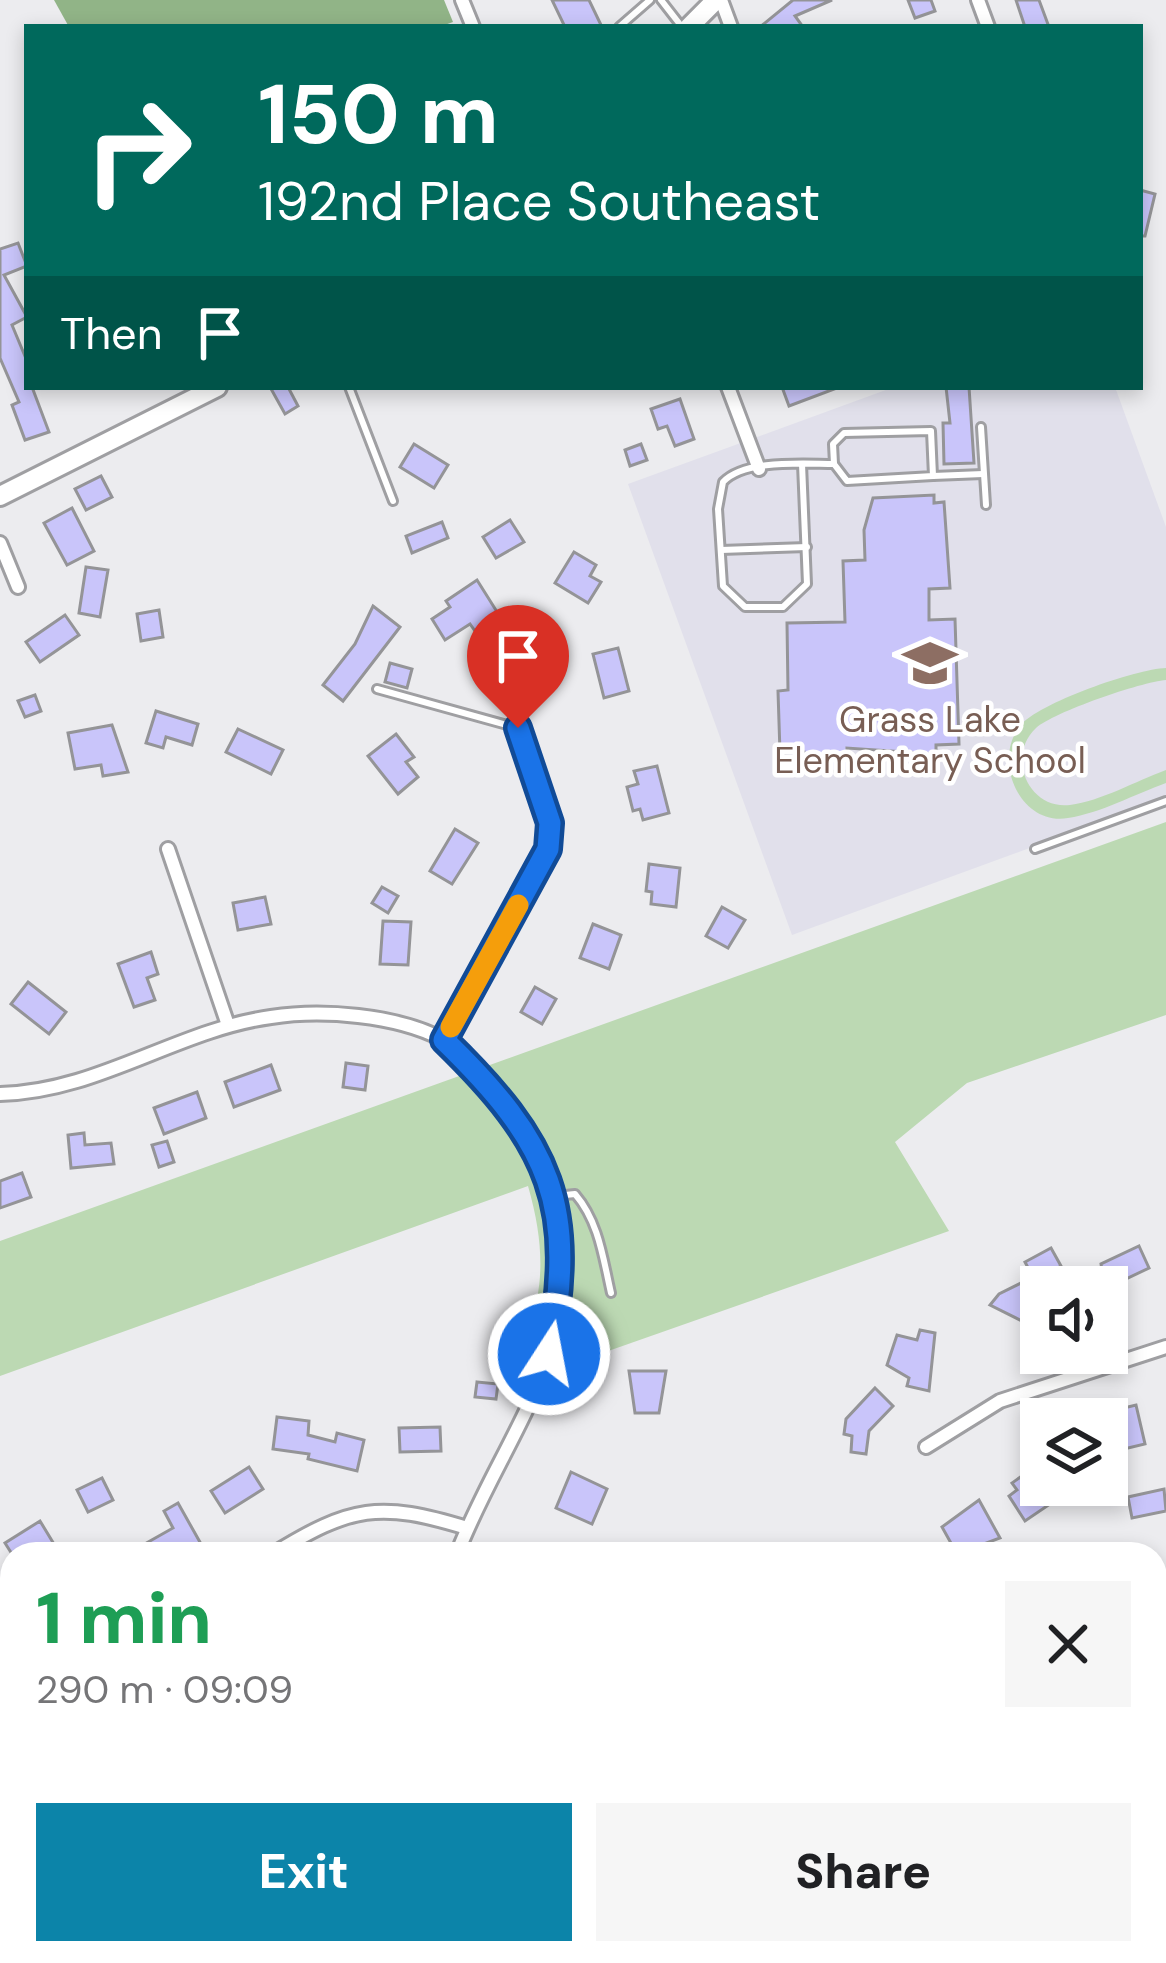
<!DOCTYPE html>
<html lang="en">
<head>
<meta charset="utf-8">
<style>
	:root { --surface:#fff; --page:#f6f6f6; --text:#202124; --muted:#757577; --accent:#0c84a9 }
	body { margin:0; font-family:"DM Sans",sans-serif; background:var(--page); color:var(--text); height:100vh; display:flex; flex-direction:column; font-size:45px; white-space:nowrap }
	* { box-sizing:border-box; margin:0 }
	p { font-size:39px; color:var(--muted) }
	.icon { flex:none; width:66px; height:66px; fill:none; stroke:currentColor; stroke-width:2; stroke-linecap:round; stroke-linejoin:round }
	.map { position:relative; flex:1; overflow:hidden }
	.details { position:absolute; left:0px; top:1542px; width:1167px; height:423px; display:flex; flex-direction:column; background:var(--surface); border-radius:36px 36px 0 0; box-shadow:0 6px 18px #0003 }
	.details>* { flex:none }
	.top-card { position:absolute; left:24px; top:24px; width:1119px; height:366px; border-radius:0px; box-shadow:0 6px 18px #0003; background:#00695c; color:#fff; overflow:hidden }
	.tools { position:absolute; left:1020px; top:1266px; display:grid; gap:24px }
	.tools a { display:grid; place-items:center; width:108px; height:108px; border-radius:0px; background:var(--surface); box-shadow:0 6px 18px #0003; font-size:60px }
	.pin { position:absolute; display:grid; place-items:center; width:102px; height:102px; color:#fff; margin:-123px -51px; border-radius:50% 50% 50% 0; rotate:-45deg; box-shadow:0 0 12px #0007 }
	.pin .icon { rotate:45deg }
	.me { position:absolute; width:132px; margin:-66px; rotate:11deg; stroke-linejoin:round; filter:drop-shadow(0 0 9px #0008) }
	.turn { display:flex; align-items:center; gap:42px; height:252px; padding:0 36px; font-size:54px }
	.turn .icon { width:156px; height:156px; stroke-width:2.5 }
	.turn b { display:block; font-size:84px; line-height:102px }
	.then { display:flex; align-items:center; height:114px; padding:0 36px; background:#0003; gap:24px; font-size:45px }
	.round { display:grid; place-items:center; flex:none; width:126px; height:126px; border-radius:0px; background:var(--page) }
	.head { display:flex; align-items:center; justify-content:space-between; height:204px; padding:0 36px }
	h1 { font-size:72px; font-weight:800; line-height:90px; color:#1e9e55 }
	.primary-button { display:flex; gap:24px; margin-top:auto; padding:24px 36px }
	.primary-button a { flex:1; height:138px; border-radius:0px; background:var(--accent); color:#fff; font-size:48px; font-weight:800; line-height:138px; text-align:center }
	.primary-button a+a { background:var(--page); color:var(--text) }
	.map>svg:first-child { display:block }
	.built { fill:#e1e0eb }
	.green { fill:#bcd9b3 }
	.forest { fill:#91b487 }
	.building { fill:#c9c5fa; stroke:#949497; stroke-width:3 }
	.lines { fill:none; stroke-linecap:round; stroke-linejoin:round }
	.lane-casing { stroke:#9f9fa2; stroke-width:12 }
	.street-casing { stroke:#9f9fa2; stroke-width:18 }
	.secondary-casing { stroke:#9f9fa2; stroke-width:24 }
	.lane { stroke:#fff; stroke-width:6 }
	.street { stroke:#fff; stroke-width:12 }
	.secondary { stroke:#fff; stroke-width:18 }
	.route-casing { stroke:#114b97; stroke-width:30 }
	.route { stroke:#1a73e8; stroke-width:21 }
	.slow { stroke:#f59e0b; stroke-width:21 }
	.labels { text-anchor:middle; stroke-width:9; stroke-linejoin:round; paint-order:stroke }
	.education-label { font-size:36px; fill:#785e54; stroke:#fff }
</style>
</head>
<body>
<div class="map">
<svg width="1166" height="1963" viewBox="0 0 1166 1963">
	<rect width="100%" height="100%" fill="#ececef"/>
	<!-- built -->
	<polygon class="built" points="894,387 1115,387 1166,527 1166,798 792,935 628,484"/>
	<!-- green -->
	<g class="green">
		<path d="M1166 668V680C1141 682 1054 712 1036 728 1006 756 1028 810 1070 805 1101 801 1136 781 1166 770V783C1135 794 1101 813 1068 818 1020 826 992 761 1020 726 1038 703 1136 669 1166 668Z"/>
		<path d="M1166 822V1015L967 1083 895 1142 949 1231 506 1387C541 1311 551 1267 528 1186L0 1376V1241Z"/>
	</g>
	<!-- forest -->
	<polygon class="forest" points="54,0 444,0 453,22 439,27 69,27"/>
	<!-- building -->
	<g class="building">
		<polygon points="552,0 589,0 602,27 565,27"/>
		<polygon points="793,0 832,0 795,16 803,27 760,27"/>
		<polygon points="908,0 931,0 935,11 915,18"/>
		<polygon points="1016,0 1039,0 1049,27 1025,27"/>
		<polygon points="1140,190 1155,194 1145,236 1140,236"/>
		<polygon points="18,243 27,266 4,275 27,317 12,325 27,361 27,387 32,387 49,432 25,440 12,405 19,402 0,358 0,249"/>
		<polygon points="270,387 288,387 298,406 285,414"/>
		<polygon points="782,387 837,387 837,388 789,406"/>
		<polygon points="946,387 969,387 974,463 944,464 943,423 950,423"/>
		<polygon points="680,399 694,439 675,446 667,426 658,429 651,409"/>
		<polygon points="414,444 448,465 434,488 400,467"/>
		<polygon points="641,444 647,460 630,466 625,450"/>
		<polygon points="101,476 112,497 86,510 75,489"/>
		<polygon points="934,495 934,503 944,502 950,588 929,589 929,620 955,619 959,744 936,745 936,754 847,748 848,771 804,772 804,752 780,753 778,691 788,690 787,623 845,622 843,561 865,560 864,530 873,498"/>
		<polygon points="72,508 94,551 67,565 44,523"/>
		<polygon points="510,520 524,542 496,558 483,537"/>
		<polygon points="442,522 448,538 412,553 406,536"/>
		<polygon points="574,552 596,565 590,576 601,582 588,603 555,583"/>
		<polygon points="86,567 108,570 100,617 79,613"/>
		<polygon points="477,580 499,615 475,631 470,624 445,640 432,619 450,607 446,601"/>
		<polygon points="373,606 400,627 343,701 323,685 355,644"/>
		<polygon points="159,610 163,637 141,641 137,614"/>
		<polygon points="65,615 79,635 40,662 26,642"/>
		<polygon points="618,648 629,691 604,698 593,654"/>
		<polygon points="390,663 412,669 407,688 385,682"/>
		<polygon points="35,695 41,711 25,717 18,701"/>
		<polygon points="156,711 198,724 192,745 166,737 163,748 146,743"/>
		<polygon points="112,725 128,772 103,776 101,765 75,769 68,733"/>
		<polygon points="238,729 283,750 271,774 226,752"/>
		<polygon points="396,734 414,757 406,762 418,777 398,794 368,756"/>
		<polygon points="657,766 669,813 643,820 640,809 633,811 627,787 638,784 634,771"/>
		<polygon points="455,829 478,843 452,884 430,871"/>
		<polygon points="649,864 680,868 676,907 651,904 652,892 646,891"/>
		<polygon points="382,887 398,896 388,913 372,903"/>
		<polygon points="265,897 271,924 238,930 233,903"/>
		<polygon points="722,907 745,920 728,948 706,936"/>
		<polygon points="383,921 411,922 408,965 380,964"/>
		<polygon points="593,924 621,935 609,969 580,958"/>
		<polygon points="151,952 158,974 147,978 155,1000 134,1007 118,964"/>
		<polygon points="28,982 66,1012 49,1034 11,1004"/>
		<polygon points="535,987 556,999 542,1024 521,1012"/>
		<polygon points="346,1063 368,1066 365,1090 343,1087"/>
		<polygon points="271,1065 280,1090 234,1107 225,1082"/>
		<polygon points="197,1092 206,1118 164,1134 154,1108"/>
		<polygon points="84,1133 85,1145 111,1143 114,1164 71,1168 68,1135"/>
		<polygon points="167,1141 174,1162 159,1167 152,1145"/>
		<polygon points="22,1173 31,1197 0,1208 0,1181"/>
		<polygon points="1139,1246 1149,1268 1124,1280 1122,1307 1107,1304 1101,1264"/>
		<polygon points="1051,1248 1061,1266 1035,1281 1025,1262"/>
		<polygon points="1031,1278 1041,1298 1022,1321 990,1305 999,1294"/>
		<polygon points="920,1330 935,1333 929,1391 907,1386 909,1378 887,1365 897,1335 917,1340"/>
		<polygon points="629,1371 666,1371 659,1413 635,1413"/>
		<polygon points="477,1382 498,1384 496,1399 475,1397"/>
		<polygon points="875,1388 893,1406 869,1431 866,1454 851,1452 852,1436 844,1434 846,1419"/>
		<polygon points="1136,1405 1145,1444 1107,1453 1107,1412"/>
		<polygon points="277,1417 309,1421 308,1435 335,1442 337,1433 364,1440 357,1471 308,1459 309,1454 273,1449"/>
		<polygon points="440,1427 441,1451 400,1452 399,1428"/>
		<polygon points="249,1467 263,1489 225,1513 211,1491"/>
		<polygon points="1029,1471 1034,1478 1041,1473 1041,1485 1078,1485 1025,1521 1009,1496 1017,1490 1012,1483"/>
		<polygon points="571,1472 607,1489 592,1524 556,1508"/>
		<polygon points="102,1478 113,1500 88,1512 77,1490"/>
		<polygon points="1164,1489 1166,1511 1132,1518 1128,1497"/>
		<polygon points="979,1500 1000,1538 957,1554 942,1527"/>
		<polygon points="178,1503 201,1544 182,1554 127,1554 173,1528 164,1511"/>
		<polygon points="40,1521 60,1554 12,1554 5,1543"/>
	</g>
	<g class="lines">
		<defs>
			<g id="lane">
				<polyline points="661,0 682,27"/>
				<polyline points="619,27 650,0"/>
				<polyline points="349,387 393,501"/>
				<polyline points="981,427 986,505"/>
				<polygon points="931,431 933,476 847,481 834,464 833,444 844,433"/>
				<path d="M802 464 807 584 783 607H745L723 586 718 509 723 482C745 459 803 464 834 464"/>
				<polyline points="933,476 983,474"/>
				<polyline points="721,550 807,547"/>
				<polyline points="377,689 518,728"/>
				<polyline points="1035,849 1166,801"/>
				<path d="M555 1196 575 1194C599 1222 603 1258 611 1293"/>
			</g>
			<g id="street">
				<polyline points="462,0 473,27"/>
				<polyline points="721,0 731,27"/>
				<polyline points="978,0 988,27"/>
				<polyline points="728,387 759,469"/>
				<polyline points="0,543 18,587"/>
				<polyline points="168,849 228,1025"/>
				<polyline points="444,1040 548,849 550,823 518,728"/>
				<path d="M0 1094C97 1092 177 1030 271 1017 322 1009 396 1015 442 1039 454 1046 465 1061 475 1070 552 1144 584 1252 549 1355 526 1423 483 1486 457 1554"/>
				<polyline points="926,1447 1000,1401 1166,1347"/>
				<path d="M273 1554C351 1506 379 1501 467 1528"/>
				<polyline points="0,1743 12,1739"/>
				<polyline points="1155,1904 1166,1892"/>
				<polyline points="404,1953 408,1963"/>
				<polyline points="844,1953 850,1963"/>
				<polyline points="1098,1963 1107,1953"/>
			</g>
			<g id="secondary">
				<polyline points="689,27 716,0"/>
				<polyline points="0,496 217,387"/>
			</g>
		</defs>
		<!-- lane casing -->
		<use href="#lane" class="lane-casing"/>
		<!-- street casing -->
		<use href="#street" class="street-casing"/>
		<!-- secondary casing -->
		<use href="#secondary" class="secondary-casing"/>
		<!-- lane -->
		<use href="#lane" class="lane"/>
		<!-- street -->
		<use href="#street" class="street"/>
		<!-- secondary -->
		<use href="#secondary" class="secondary"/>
	</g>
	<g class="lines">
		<defs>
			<path id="route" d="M518 728 550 823 548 849 444 1040C551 1144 578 1206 549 1354"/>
		</defs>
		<!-- route casing -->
		<use href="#route" class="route-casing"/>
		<!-- route -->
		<use href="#route" class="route"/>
		<!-- slow -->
		<polyline class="slow" points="451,1027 518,905"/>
	</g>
	<!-- icons -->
	<defs>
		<symbol id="school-bare" viewBox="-9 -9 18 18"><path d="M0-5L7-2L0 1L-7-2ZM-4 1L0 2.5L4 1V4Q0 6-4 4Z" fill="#8d6e63" stroke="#fff" stroke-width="2.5" paint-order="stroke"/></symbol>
	</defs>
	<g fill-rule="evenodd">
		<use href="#school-bare" x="892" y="625" width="76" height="76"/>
	</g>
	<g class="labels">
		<!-- education labels -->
		<g class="education-label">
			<text x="930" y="732">Grass Lake<tspan x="930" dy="41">Elementary School</tspan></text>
		</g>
	</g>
</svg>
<div class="tools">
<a><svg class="icon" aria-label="sound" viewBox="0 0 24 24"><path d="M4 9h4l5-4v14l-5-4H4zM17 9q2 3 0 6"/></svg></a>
<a><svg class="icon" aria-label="layers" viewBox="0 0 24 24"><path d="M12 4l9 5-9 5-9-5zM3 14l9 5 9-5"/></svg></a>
</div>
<div class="pin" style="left:518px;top:728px;background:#d93025"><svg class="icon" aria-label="arrive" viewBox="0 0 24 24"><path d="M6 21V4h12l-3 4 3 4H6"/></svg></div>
<svg class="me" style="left:549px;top:1354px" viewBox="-20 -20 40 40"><circle r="17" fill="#1a73e8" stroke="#fff" stroke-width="3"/><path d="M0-11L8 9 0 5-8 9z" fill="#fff"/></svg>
<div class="top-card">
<div class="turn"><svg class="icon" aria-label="right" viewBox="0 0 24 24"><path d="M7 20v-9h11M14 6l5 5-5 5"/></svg><div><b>150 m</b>192nd Place Southeast</div></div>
<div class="then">Then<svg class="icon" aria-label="arrive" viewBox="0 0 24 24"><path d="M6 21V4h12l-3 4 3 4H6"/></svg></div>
</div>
<section class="details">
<div class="head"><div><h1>1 min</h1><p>290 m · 09:09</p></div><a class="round"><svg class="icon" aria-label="close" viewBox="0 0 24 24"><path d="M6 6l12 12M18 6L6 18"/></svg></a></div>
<div class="primary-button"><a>Exit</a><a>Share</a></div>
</section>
</div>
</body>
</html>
